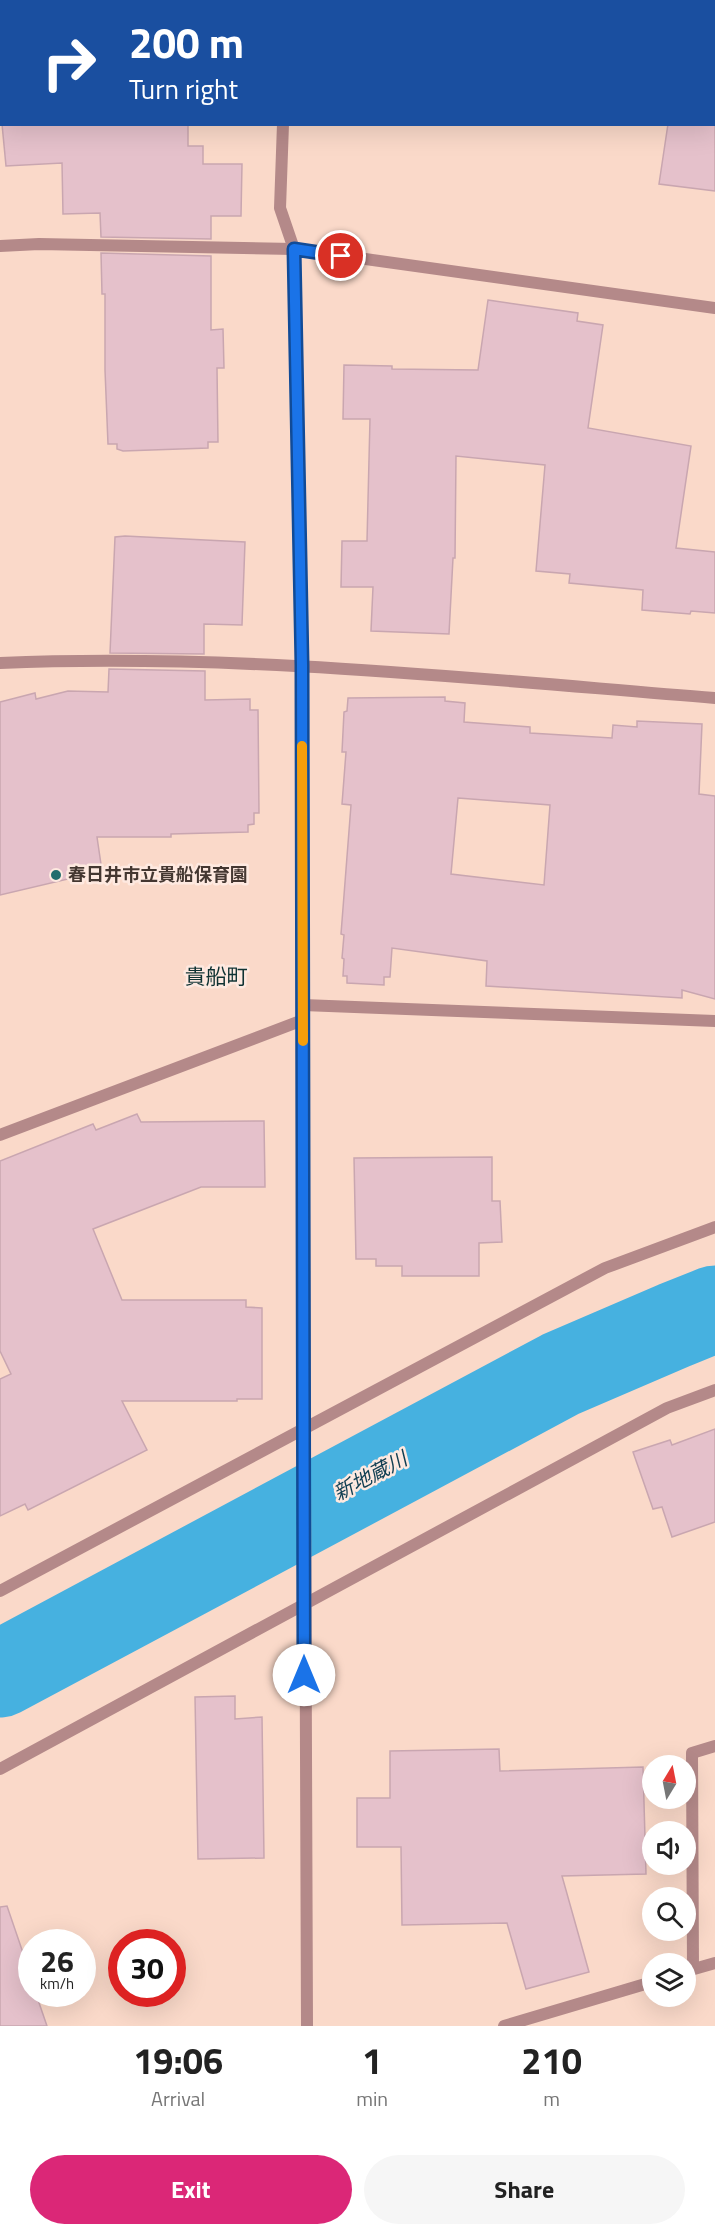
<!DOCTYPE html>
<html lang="en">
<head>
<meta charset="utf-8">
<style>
	:root { --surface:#fff; --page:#f6f6f6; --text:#222; --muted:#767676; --accent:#db2777 }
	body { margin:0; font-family:"Titillium Web","Noto Sans JP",sans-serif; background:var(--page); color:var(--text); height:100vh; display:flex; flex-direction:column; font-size:22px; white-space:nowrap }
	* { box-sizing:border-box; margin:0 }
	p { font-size:20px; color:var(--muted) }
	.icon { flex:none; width:33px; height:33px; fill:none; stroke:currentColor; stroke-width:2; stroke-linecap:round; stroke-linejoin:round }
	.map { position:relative; height:2026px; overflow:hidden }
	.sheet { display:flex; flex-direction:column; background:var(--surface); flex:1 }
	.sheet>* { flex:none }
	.banner { position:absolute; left:0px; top:0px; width:716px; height:126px; box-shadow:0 6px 24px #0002; background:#1a4fa0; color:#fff; overflow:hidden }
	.needle { width:39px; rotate:10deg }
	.fabs { position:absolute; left:642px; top:1755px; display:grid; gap:12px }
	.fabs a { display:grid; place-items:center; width:54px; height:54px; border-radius:50%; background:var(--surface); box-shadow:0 6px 24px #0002; font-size:30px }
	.speed { position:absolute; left:18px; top:1929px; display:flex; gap:12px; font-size:30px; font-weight:700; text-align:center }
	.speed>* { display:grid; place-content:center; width:78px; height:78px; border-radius:50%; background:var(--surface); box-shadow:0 6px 24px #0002; line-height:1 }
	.speed small { font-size:15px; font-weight:400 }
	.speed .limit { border:9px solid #d22; background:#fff; color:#111 }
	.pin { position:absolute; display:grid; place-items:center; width:51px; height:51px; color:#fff; margin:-26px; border:3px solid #fff; border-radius:50%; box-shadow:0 2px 6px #0007 }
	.me { position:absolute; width:66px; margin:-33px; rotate:0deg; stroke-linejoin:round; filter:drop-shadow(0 0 4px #0008) }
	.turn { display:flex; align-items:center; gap:21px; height:126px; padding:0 30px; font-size:27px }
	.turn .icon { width:78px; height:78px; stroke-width:2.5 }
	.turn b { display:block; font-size:42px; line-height:51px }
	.eta { display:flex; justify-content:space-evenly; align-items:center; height:102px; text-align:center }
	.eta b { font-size:36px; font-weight:700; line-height:42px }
	.cta { display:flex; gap:12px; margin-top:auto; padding:12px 30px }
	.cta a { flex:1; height:69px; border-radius:36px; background:var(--accent); color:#fff; font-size:24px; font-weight:700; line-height:69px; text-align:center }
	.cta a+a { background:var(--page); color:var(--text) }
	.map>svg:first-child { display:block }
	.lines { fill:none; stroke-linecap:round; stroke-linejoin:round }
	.river { stroke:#46b1e0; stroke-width:87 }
	.building { fill:#e5c1cb; stroke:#c9a6b0; stroke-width:1.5; fill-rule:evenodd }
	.minor { stroke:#b48989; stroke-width:12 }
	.route-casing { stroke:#114b97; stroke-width:15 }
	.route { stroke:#1a73e8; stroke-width:10 }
	.slow { stroke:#f59e0b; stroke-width:10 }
	.poi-dot { fill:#226d6d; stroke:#fee9e0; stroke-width:2 }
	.labels { text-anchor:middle; stroke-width:5; stroke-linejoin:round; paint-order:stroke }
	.poi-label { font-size:18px; font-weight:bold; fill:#443731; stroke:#fee9e0; text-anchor:start }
	.water-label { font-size:20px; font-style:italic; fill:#103e52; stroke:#fee9e0 }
	.quarter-label { font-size:21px; fill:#0f3232; stroke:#fee9e0 }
</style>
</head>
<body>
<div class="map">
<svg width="715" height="2026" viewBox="0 0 715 2026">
	<rect width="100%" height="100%" fill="#fad9c9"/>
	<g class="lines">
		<!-- river -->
		<polyline class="river" points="0,1674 561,1374 675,1325 715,1309"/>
	</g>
	<!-- building -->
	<g class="building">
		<polygon points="2,124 188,124 188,146 203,146 203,164 242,164 241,216 211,216 211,239 101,237 100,213 63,214 62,163 6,166"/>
		<polygon points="668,124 715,124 715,191 659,184"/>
		<polygon points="101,253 211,256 211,330 223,329 224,368 217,368 218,442 208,442 208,448 123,451 117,449 117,444 108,444 105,370 105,294 102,294"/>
		<polygon points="488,300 578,313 577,321 603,325 588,428 691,446 676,548 715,552 715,613 691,611 690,614 642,610 643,590 569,583 570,574 536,571 545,465 456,456 455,558 453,558 449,634 371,631 373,587 341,587 342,541 367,541 370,419 343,419 344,365 392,366 392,369 478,370"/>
		<polygon points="125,536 245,542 242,625 204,624 204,654 110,653 115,537"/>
		<polygon points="109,669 205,671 205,700 250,699 250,710 258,710 259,813 254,813 254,824 248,825 248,832 171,834 171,837 97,837 102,871 0,895 0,702 35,693 36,699 68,691 108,692"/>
		<path d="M445 697V701L465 703 464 722 530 727V733L612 738 613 725 637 727V721L702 724 699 794 715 796V999L682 990V998L486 986 487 961 392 948 390 977H384V985L347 983V976H343L344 959 342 958 344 935 341 934 351 805 342 804 346 752H342L344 712 347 711 348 698ZM458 798 550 805 544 885 451 874Z"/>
		<polygon points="137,1114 141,1122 264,1121 265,1187 201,1187 93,1229 122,1300 246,1300 246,1307 262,1308 262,1399 237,1399 237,1401 122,1401 147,1450 28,1510 25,1504 0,1516 0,1379 11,1374 0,1351 0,1161 93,1124 96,1130"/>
		<polygon points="492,1157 492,1201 500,1201 502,1242 479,1243 479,1276 402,1276 402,1266 376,1266 376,1259 356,1259 354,1158"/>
		<polygon points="715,1429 715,1522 672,1537 662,1507 653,1509 633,1452 670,1440 672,1445"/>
		<polygon points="235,1696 235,1719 262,1717 264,1858 198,1859 195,1697"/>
		<polygon points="499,1749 500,1771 643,1767 646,1874 562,1876 589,1972 526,1989 507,1923 402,1925 401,1847 357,1847 357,1798 390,1798 390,1751"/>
		<polygon points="7,1906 32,1979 32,1994 36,1994 47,2026 0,2026 0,1907"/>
	</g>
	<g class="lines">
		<!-- minor -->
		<g class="minor">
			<polyline points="286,2 286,0"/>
			<polyline points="283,124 280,208 294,249 302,665 307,2026"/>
			<polyline points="0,246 39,244 294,249 715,308"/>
			<path d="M0 663C239 653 477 679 715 698"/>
			<polyline points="303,1005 715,1021"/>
			<polyline points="0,1135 303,1020"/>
			<polyline points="0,1591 605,1268 715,1227"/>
			<polyline points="0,1769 667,1408 715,1390"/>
			<polyline points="693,1969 692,1753 715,1746"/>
			<polyline points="687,1971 715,1963"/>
			<polyline points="504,2026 652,1982"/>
		</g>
	</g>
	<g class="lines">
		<defs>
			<polyline id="route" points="304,1675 302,665 294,249 341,256"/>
		</defs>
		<!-- route casing -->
		<use href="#route" class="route-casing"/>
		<!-- route -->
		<use href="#route" class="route"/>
		<!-- slow -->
		<polyline class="slow" points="302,746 303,1041"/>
	</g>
	<!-- markers -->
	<circle class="poi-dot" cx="56" cy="875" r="6"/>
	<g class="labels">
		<!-- poi labels -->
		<g class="poi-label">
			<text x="68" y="881">春日井市立貴船保育園</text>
		</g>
		<!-- water labels -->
		<g class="water-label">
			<text transform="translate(370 1476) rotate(-28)" y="7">新地蔵川</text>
		</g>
		<!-- quarter labels -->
		<g class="quarter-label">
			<text x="216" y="984">貴船町</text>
		</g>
	</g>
</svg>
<div class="fabs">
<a><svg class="needle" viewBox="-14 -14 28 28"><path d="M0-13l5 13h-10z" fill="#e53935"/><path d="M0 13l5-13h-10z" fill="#767676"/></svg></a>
<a><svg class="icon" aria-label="sound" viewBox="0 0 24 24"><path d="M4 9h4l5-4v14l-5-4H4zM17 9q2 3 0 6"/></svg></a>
<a><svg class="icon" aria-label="search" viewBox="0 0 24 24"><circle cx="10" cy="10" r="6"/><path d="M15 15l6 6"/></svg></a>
<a><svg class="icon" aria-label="layers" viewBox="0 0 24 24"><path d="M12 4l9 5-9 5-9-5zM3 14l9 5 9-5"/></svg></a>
</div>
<div class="speed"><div>26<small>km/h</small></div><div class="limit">30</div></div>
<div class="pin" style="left:341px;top:256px;background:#d93025"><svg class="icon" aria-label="arrive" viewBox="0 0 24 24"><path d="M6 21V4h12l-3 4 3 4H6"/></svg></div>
<svg class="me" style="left:304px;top:1675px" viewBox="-20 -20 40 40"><circle r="19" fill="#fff"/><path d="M0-13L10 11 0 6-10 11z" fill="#1a73e8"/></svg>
<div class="banner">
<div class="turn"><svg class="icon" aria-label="right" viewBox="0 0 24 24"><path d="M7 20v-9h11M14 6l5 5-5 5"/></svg><div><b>200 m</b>Turn right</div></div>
</div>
</div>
<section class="sheet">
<div class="eta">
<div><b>19:06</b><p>Arrival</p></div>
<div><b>1</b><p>min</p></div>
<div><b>210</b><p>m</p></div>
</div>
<div class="cta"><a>Exit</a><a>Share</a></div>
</section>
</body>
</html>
